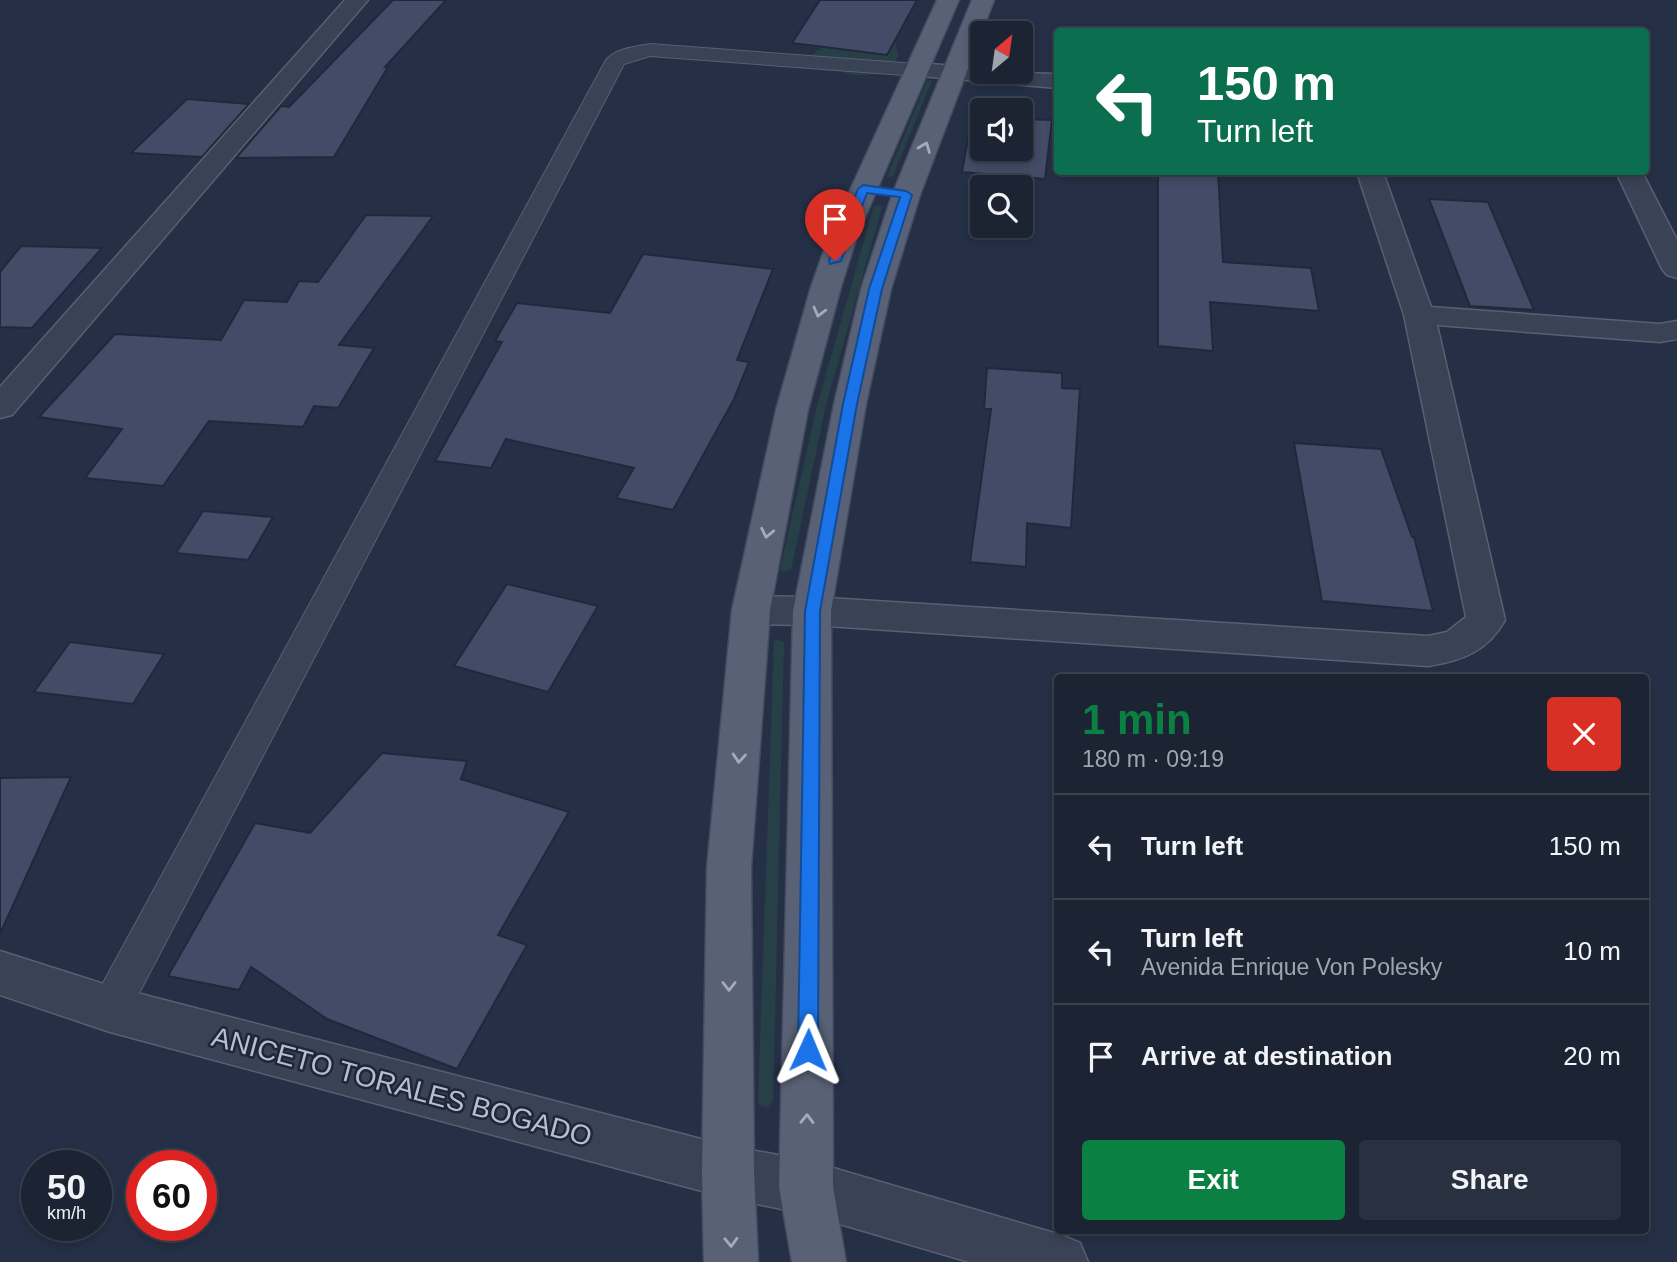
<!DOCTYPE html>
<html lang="en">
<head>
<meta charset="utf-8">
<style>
	:root { --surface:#1c2434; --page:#293040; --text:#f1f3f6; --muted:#a0a4ac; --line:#3a414f; --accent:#0b8043 }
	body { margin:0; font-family:Arial,sans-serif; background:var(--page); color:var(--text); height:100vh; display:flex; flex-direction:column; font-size:26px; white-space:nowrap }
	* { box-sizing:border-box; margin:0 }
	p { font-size:23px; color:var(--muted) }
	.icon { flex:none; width:38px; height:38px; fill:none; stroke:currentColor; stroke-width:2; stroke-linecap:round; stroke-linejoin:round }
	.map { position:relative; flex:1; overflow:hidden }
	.panel { position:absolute; left:1054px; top:674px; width:595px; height:560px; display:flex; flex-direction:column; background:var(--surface); border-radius:7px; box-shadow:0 4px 10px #0003,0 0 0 2px var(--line) }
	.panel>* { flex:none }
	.guide { position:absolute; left:1054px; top:28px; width:595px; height:147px; border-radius:7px; box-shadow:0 4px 10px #0003,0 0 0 2px var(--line); background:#0b6e4f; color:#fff; overflow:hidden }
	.needle { width:46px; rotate:29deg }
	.buttons { position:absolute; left:970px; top:21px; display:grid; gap:14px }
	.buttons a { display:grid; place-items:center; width:63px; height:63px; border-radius:7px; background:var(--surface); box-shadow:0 4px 10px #0003,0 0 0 2px var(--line); font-size:35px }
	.speed { position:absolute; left:21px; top:1150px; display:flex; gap:14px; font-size:35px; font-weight:700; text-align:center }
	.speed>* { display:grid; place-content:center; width:91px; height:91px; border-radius:50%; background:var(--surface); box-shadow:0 4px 10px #0003,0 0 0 2px var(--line); line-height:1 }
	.speed small { font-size:18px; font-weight:400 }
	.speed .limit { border:10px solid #d22; background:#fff; color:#111 }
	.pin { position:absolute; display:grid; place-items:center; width:60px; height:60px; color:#fff; margin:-72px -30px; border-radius:50% 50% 50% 0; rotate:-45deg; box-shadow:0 0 7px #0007 }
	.pin .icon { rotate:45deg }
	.me { position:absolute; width:77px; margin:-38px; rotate:1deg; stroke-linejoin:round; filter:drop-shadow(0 0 5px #0008) }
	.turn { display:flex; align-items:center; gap:24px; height:147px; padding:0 28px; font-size:32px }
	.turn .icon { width:91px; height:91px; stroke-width:2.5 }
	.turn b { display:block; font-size:49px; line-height:60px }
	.round { display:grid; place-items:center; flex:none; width:74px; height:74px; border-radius:7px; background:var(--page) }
	.head { display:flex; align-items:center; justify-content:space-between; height:119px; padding:0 28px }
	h1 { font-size:42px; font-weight:600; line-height:52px; color:var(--accent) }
	.cta { display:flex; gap:14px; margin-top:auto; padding:14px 28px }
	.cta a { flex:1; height:80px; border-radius:7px; background:var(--accent); color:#fff; font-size:28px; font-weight:600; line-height:80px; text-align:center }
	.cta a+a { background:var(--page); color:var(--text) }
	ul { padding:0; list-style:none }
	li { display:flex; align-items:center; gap:21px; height:105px; padding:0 28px; border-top:2px solid var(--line) }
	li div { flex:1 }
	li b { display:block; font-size:26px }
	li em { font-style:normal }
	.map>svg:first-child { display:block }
	.green { fill:#274047 }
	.building { fill:#424c66; stroke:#20293c; stroke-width:2 }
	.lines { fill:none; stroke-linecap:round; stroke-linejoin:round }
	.lane-casing { stroke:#586072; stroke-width:2 }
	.street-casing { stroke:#586072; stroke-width:3 }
	.primary-casing { stroke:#434b5e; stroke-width:3 }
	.lane { fill:#3a4255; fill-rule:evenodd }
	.street { fill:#3a4255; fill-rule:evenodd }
	.primary { fill:#586175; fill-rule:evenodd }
	.oneway { stroke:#a5abbc }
	.route { fill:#1a73e8; stroke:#114b97; stroke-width:2 }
	.labels { text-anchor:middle; stroke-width:5; stroke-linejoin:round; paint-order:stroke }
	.near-street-label { font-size:28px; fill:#b8bece; stroke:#1e273a }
</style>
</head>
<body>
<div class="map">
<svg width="1677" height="1262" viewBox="0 0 1677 1262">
	<rect width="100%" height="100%" fill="#253046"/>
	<!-- green -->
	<g class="green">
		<path d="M823 0 880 38 895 42 898 56 892 68C854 83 844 73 810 56L821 48 794 44Z"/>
		<polygon points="932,80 893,176 887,177 927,81"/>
		<polygon points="880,205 882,207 826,405 791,570 783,572 780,569 818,402 874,206"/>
		<polygon points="776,639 784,642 773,1101 768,1107 762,1107 758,1102 774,642"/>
	</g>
	<!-- building -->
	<g class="building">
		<polygon points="393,0 446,0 385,67 388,67 334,157 236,158 281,106 289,107"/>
		<polygon points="820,0 917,0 887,55 792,43"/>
		<polygon points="187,99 249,104 202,157 131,153"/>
		<polygon points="972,116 982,117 982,149 1020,149 1020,119 1052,120 1045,179 962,172"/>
		<polygon points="1158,172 1218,172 1223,262 1311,268 1319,311 1210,302 1213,351 1158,346"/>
		<polygon points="1429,199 1488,202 1534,310 1470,306"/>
		<polygon points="366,215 433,216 339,345 374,348 338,408 314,406 303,427 209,421 163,486 85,478 122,429 39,417 115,334 221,340 244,300 287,302 299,281 318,282"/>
		<polygon points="21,246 102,248 32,328 0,327 0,272"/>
		<polygon points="643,254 773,269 737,360 749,362 734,399 673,510 616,498 634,468 506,439 491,468 435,461 502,342 495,341 517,303 610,313"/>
		<polygon points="987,368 1062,373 1062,388 1080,389 1071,528 1027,523 1026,567 970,562 991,409 984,409"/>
		<polygon points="1294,443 1381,449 1412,537 1414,537 1433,611 1322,601"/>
		<polygon points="203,511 273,517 248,560 176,553"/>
		<polygon points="507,584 598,606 548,692 454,666"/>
		<polygon points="70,642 164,654 133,704 34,692"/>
		<polygon points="382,753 467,761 461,779 569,812 498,935 527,945 457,1069 327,1019 251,967 239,990 168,976 255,823 310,833"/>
		<polygon points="71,777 0,934 0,778"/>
	</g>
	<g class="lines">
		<defs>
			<path id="lane" d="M650 44 917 64 927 70 917 76 650 56 624 64 124 1022 110 1028 96 1022 90 1009 96 996 606 60C616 48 636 47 650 44Z"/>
			<g id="street">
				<polygon points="345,0 368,0 12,415 0,418 0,387"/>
				<polygon points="917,63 982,68 982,72 1057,74 1057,88 909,75 905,70 909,65"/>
				<path d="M1357 172H1383L1431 307 1660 324 1677 321V339L1660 342 1437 325 1505 620C1488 651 1462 661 1428 666L812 625 751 624 738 620 732 610 738 600 751 596 812 597 1428 636 1447 632 1466 617 1404 315Z"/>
				<polygon points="1616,172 1642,172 1677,240 1677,278 1667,275 1662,269"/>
				<polygon points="0,951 110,986 728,1146 806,1160 1061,1235 1080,1243 1088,1262 969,1262 806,1214 728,1198 110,1032 0,995"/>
			</g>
			<g id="primary">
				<polygon points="937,0 959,0 857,236 841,287 808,410 770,610 751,868 754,1172 758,1262 704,1262 702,1172 707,868 732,610 776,410 811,287 829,236"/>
				<polygon points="972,0 994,0 920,195 891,289 866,404 831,611 833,1187 846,1262 792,1262 779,1187 793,611 834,404 861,289 892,195"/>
			</g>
		</defs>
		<!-- lane casing -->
		<use href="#lane" class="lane-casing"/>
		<!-- street casing -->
		<use href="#street" class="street-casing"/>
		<!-- primary casing -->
		<use href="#primary" class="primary-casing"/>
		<!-- lane -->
		<use href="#lane" class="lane"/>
		<!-- street -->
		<use href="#street" class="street"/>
		<!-- primary -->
		<use href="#primary" class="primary"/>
	</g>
	<!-- one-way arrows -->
	<defs><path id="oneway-chevron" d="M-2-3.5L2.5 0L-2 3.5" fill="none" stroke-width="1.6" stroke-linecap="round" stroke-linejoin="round" transform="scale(1.75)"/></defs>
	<g class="oneway">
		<use href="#oneway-chevron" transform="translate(925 147) rotate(-68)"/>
		<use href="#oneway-chevron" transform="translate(819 312) rotate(105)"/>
		<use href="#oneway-chevron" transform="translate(767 533) rotate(102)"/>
		<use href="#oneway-chevron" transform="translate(739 758) rotate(95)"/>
		<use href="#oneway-chevron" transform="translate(729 986) rotate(90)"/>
		<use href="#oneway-chevron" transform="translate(807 1119) rotate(-89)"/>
		<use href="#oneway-chevron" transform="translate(731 1242) rotate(88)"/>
	</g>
	<!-- route -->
	<polygon class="route" points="863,185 906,191 912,195 882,289 857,404 820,611 818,1050 815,1057 808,1060 801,1057 798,1050 805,611 843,404 869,289 900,197 867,193 841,261 830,264 829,261 858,189"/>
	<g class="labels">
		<!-- near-street labels -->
		<g class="near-street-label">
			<text transform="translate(402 1086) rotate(15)" y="10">ANICETO TORALES BOGADO</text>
		</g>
	</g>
</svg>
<div class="buttons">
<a><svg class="needle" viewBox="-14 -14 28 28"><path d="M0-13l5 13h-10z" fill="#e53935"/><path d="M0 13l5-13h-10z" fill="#a0a4ac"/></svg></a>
<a><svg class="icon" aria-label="sound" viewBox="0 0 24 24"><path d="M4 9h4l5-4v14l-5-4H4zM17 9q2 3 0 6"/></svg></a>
<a><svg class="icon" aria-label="search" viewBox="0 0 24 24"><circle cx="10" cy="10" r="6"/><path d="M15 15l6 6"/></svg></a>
</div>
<div class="speed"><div>50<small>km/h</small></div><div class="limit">60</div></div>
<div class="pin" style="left:835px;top:261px;background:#d93025"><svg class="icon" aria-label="arrive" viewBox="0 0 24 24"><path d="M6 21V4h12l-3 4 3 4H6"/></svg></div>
<svg class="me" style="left:808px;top:1050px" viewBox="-20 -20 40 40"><path d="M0-17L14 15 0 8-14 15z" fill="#1a73e8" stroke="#fff" stroke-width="4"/></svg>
<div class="guide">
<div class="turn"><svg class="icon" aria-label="left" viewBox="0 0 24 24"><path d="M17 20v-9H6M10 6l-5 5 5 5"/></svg><div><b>150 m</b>Turn left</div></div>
</div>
<section class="panel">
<div class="head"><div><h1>1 min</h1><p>180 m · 09:19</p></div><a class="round" style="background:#d93025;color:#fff"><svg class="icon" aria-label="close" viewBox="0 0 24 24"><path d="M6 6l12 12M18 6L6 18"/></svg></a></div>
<ul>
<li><svg class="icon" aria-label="left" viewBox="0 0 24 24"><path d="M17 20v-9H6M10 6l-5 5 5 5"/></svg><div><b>Turn left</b></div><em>150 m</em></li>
<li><svg class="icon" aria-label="left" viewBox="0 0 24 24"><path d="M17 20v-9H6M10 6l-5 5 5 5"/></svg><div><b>Turn left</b><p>Avenida Enrique Von Polesky</p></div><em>10 m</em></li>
<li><svg class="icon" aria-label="arrive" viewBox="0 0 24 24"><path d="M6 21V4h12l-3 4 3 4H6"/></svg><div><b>Arrive at destination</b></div><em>20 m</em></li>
</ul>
<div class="cta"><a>Exit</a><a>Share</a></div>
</section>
</div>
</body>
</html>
